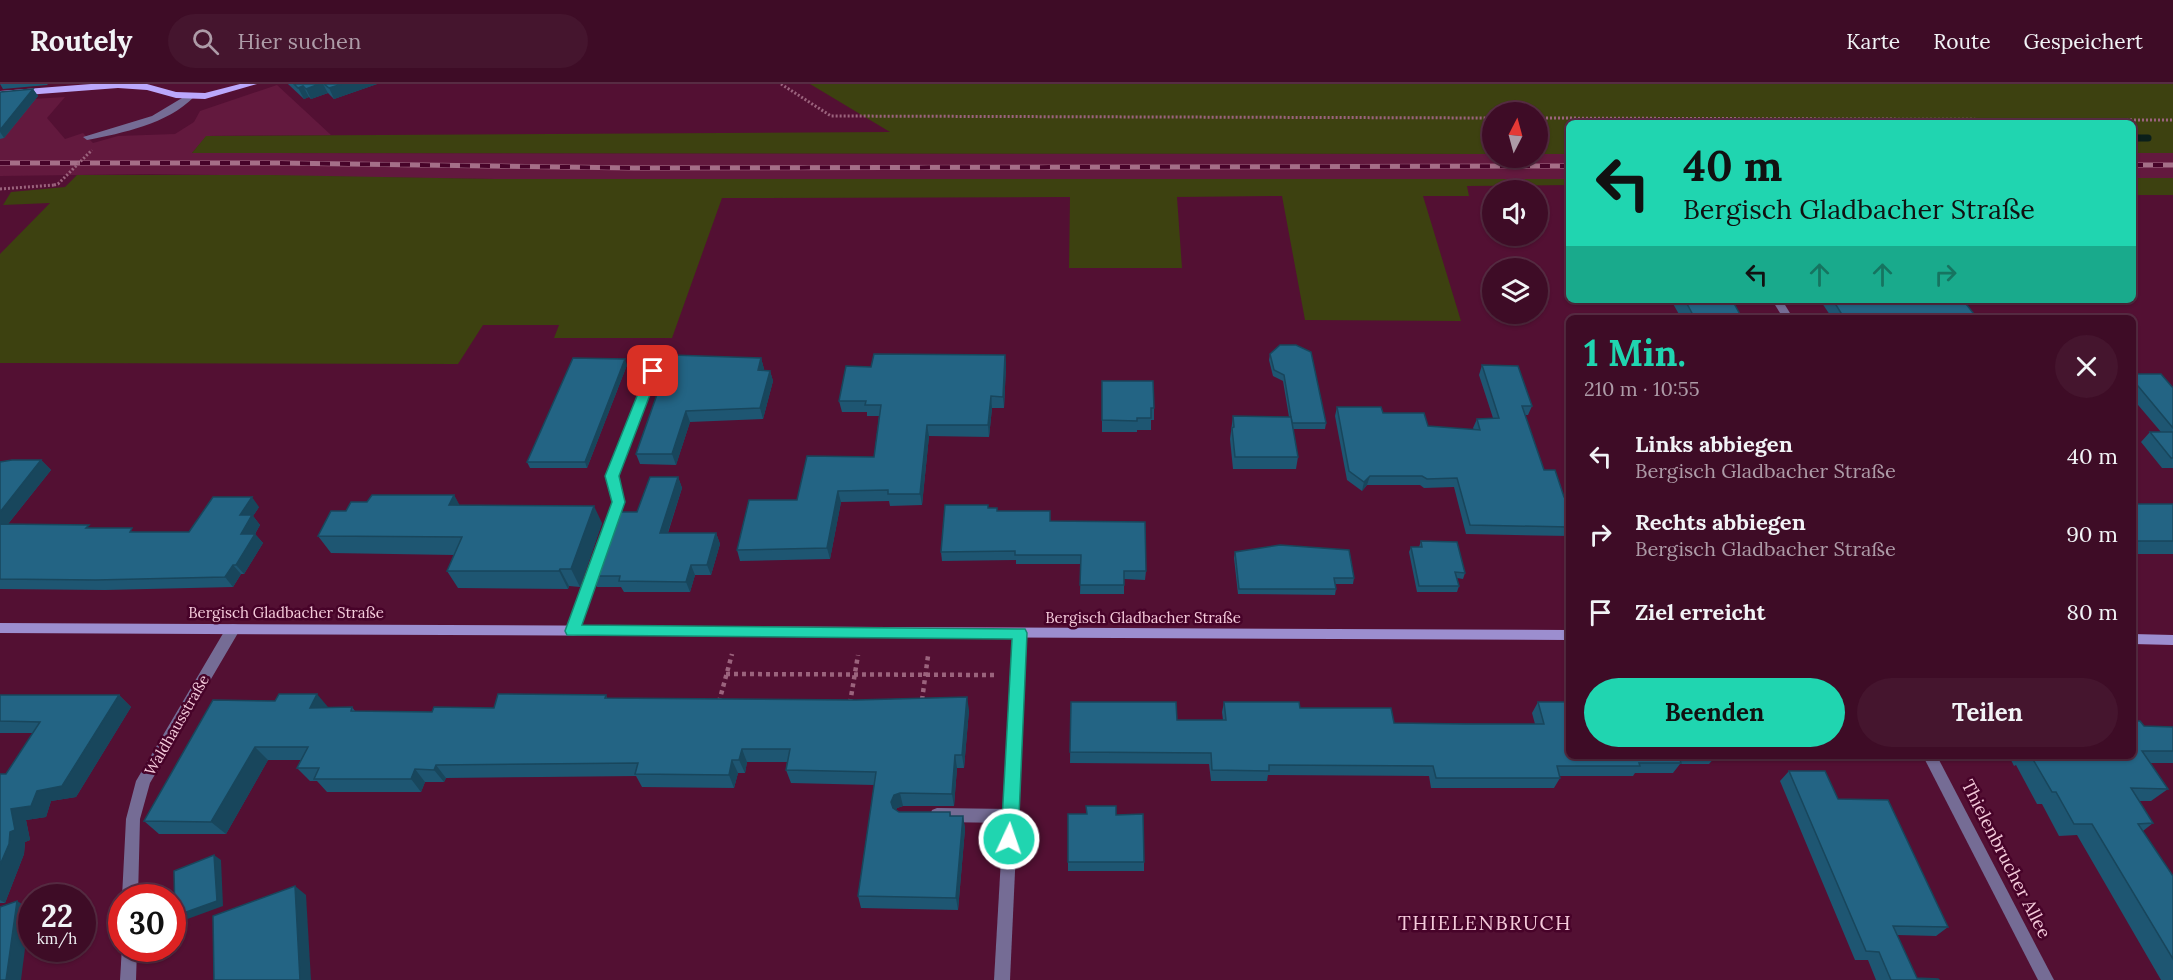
<!DOCTYPE html>
<html lang="de">
<head>
<meta charset="utf-8">
<style>
	:root { --surface:#3e0c26; --page:#45152e; --text:#f1f3f6; --muted:#ad9ba7; --line:#572c43; --accent:#20d5b0 }
	body { margin:0; font-family:Lora,serif; background:var(--page); color:var(--text); height:100vh; display:flex; flex-direction:column; font-size:22px; white-space:nowrap }
	* { box-sizing:border-box; margin:0 }
	p { font-size:20px; color:var(--muted) }
	.icon { flex:none; width:33px; height:33px; fill:none; stroke:currentColor; stroke-width:2; stroke-linecap:round; stroke-linejoin:round }
	.map { position:relative; flex:1; overflow:hidden }
	.side { position:absolute; left:1566px; top:231px; width:570px; height:444px; display:flex; flex-direction:column; background:var(--surface); border-radius:9px; box-shadow:0 2px 4px #0004,0 0 0 2px var(--line) }
	.side>* { flex:none }
	.top-card { position:absolute; left:1566px; top:36px; width:570px; height:183px; border-radius:9px; box-shadow:0 2px 4px #0004,0 0 0 2px var(--line); background:#20d5b0; color:#111; overflow:hidden }
	.needle { width:39px; rotate:6deg }
	.buttons { position:absolute; left:1482px; top:18px; display:grid; gap:12px }
	.buttons a { display:grid; place-items:center; width:66px; height:66px; border-radius:50%; background:var(--surface); box-shadow:0 2px 4px #0004,0 0 0 2px var(--line); font-size:30px }
	.speed { position:absolute; left:18px; top:800px; display:flex; gap:12px; font-size:30px; font-weight:700; text-align:center }
	.speed>* { display:grid; place-content:center; width:78px; height:78px; border-radius:50%; background:var(--surface); box-shadow:0 2px 4px #0004,0 0 0 2px var(--line); line-height:1 }
	.speed small { font-size:15px; font-weight:400 }
	.speed .limit { border:9px solid #d22; background:#fff; color:#111 }
	.pin { position:absolute; display:grid; place-items:center; width:51px; height:51px; color:#fff; margin:-26px; border-radius:12px; box-shadow:0 3px 9px #0006 }
	.me { position:absolute; width:66px; margin:-33px; rotate:3deg; stroke-linejoin:round; filter:drop-shadow(0 0 4px #0008) }
	.turn { display:flex; align-items:center; gap:21px; height:126px; padding:0 18px; font-size:27px }
	.turn .icon { width:78px; height:78px; stroke-width:2.5 }
	.turn b { display:block; font-size:42px; line-height:51px }
	.lanes { display:flex; align-items:center; height:57px; padding:0 18px; background:#0003; justify-content:center; gap:30px; direction:ltr }
	.lanes .off { opacity:.35 }
	.round { display:grid; place-items:center; flex:none; width:63px; height:63px; border-radius:32px; background:var(--page) }
	.overview { display:flex; align-items:center; justify-content:space-between; height:102px; padding:0 18px }
	h1 { font-size:36px; font-weight:800; line-height:45px; color:var(--accent) }
	.action { display:flex; gap:12px; margin-top:auto; padding:12px 18px }
	.action a { flex:1; height:69px; border-radius:36px; background:var(--accent); color:#111; font-size:24px; font-weight:800; line-height:69px; text-align:center }
	.action a+a { background:var(--page); color:var(--text) }
	ul { padding:0; list-style:none }
	li { display:flex; align-items:center; gap:18px; height:78px; padding:0 18px }
	li div { flex:1 }
	li b { display:block; font-size:22px }
	li em { font-style:normal }
	header { display:flex; align-items:center; gap:36px; box-sizing:border-box; height:84px; padding:0 30px; background:var(--surface); border-bottom:2px solid var(--line) }
	header strong { font-size:28px }
	nav { display:flex; gap:33px; margin-inline-start:auto; font-size:21px }
	.search { width:420px; height:54px; background:var(--page); display:flex; align-items:center; gap:15px; box-sizing:border-box; padding:0 21px; border-radius:33px; color:var(--muted); font-size:22px }
	.map>svg:first-child { display:block }
	.built { fill:#63193e }
	.green { fill:#3d4110 }
	.lines { fill:none; stroke-linecap:round; stroke-linejoin:round }
	.stream { stroke:#0b1f1a; stroke-width:7 }
	.path-far1 { stroke:#9b637d; stroke-width:3; stroke-dasharray:2 2; stroke-linecap:butt }
	.path { stroke:#9b637d; stroke-width:4.5; stroke-dasharray:4 4; stroke-linecap:butt }
	.service { fill:#756c95; fill-rule:evenodd }
	.minor { fill:#756c95; fill-rule:evenodd }
	.secondary { fill:#9c8ecf; fill-rule:evenodd }
	.primary { fill:#bba8fc; fill-rule:evenodd }
	.rail-casing { stroke:#a56f88; stroke-width:5 }
	.rail { stroke:#470329; stroke-width:4; stroke-dasharray:10; stroke-linecap:butt }
	.path-bridge { stroke:#9b637d; stroke-width:3; stroke-dasharray:2 2; stroke-linecap:butt }
	.wall { fill:#1e5672 }
	.shaded-wall { fill:#18465c }
	.building { fill:#236484; stroke:#18465c; stroke-width:1.5 }
	.route { fill:#20d5b0; stroke:#158a72; stroke-width:1.5 }
	.labels { text-anchor:middle; stroke-width:5; stroke-linejoin:round; paint-order:stroke }
	.street-label { font-size:15px; fill:#f5cbdb; stroke:#470329 }
	.near-street-label { font-size:18px; fill:#f5cbdb; stroke:#470329 }
	.near-neighbourhood-label { font-size:20px; letter-spacing:1.5px; fill:#f5cbdb; stroke:#470329 }
</style>
</head>
<body>
<header>
<strong>Routely</strong>
<div class="search"><svg class="icon" aria-label="search" viewBox="0 0 24 24"><circle cx="10" cy="10" r="6"/><path d="M15 15l6 6"/></svg>Hier suchen</div>
<nav><a>Karte</a><a>Route</a><a>Gespeichert</a></nav>
</header>
<div class="map">
<svg width="2173" height="896" viewBox="0 0 2173 896">
	<rect width="100%" height="100%" fill="#531033"/>
	<!-- built -->
	<g class="built">
		<polygon points="277,1 331,51 207,52 192,69 1492,70 1492,74 1538,74 1538,70 1569,70 1569,95 494,95 147,90 0,92 0,17 65,13 47,34 65,55 83,49 93,59 118,52 175,50 194,38 200,27"/>
		<rect x="2133" y="69" width="40" height="25"/>
	</g>
	<!-- green -->
	<g class="green">
		<polygon points="810,0 2173,0 2173,69 2133,69 2133,39 1569,39 1569,70 1538,70 1538,28 1492,28 1492,70 192,69 206,52 890,48"/>
		<polygon points="77,91 271,91 494,95 1569,95 1569,101 1467,102 1469,112 1423,112 1461,237 1305,236 1282,112 1177,113 1182,184 1069,184 1070,113 722,114 672,254 554,254 559,241 483,241 458,280 0,279 0,170 50,119 3,121 11,108 65,103"/>
		<rect x="2133" y="94" width="40" height="17"/>
	</g>
	<g class="lines">
		<!-- stream -->
		<polyline class="stream" points="2133,54 2148,54"/>
		<!-- path-far1 -->
		<g class="path-far1">
			<polyline points="781,0 831,32 1492,34"/>
			<polyline points="1538,34 2173,36"/>
			<polyline points="0,105 54,101"/>
		</g>
		<!-- path -->
		<g class="path">
			<polyline points="726,590 996,591"/>
			<polyline points="922,616 928,572"/>
			<polyline points="719,618 732,570"/>
			<polyline points="850,619 858,571"/>
		</g>
		<!-- service -->
		<g class="service">
			<path d="M187 11 194 13C167 40 123 49 87 56L83 53 152 32Z"/>
			<polygon points="937,724 1010,725 1015,727 1017,732 1015,737 1010,739 937,738 932,736 930,731 932,726"/>
		</g>
		<!-- minor -->
		<g class="minor">
			<polygon points="1772,216 1782,216 1793,234 1783,234"/>
			<polygon points="653,283 658,287 618,392 624,418 615,444 609,449 603,444 612,418 606,392 648,287"/>
			<polygon points="597,472 601,474 603,477 579,547 578,551 573,552 568,551 567,547 591,477 593,474"/>
			<polygon points="233,540 238,541 239,545 238,549 150,699 140,735 138,813 122,813 126,735 136,697 228,541"/>
			<polygon points="1020,544 1025,545 1026,549 1010,896 994,896 1014,549 1015,545"/>
			<polygon points="1923,672 1937,672 2054,896 2038,896"/>
			<polygon points="122,863 137,864 136,896 120,896"/>
		</g>
		<!-- secondary -->
		<g class="secondary">
			<polygon points="0,539 1569,546 1569,556 0,549"/>
			<polygon points="2133,550 2173,551 2173,561 2133,560"/>
		</g>
		<!-- primary -->
		<polygon class="primary" points="91,0 147,0 176,8 205,9 240,0 257,0 205,15 176,14 147,6 118,4 0,13 0,7"/>
		<defs>
			<g id="rail">
				<polyline points="0,79 278,79 634,84 1569,82"/>
				<polyline points="2133,81 2173,81"/>
			</g>
		</defs>
		<!-- rail casing -->
		<use href="#rail" class="rail-casing"/>
		<!-- rail -->
		<use href="#rail" class="rail"/>
		<!-- path-bridge -->
		<polyline class="path-bridge" points="54,101 58,100 92,66"/>
	</g>
	<!-- wall -->
	<g class="wall">
		<polygon points="0,0 48,0 47,1 3,5"/>
		<polygon points="288,0 377,0 334,15 328,9 311,15 309,13 304,15"/>
		<polygon points="33,5 38,12 4,54 0,55 0,8"/>
		<polygon points="1671,216 1732,216 1742,234 1681,234"/>
		<polygon points="1820,216 1963,216 1977,234 1832,234"/>
		<polygon points="1270,270 1326,339 1325,345 1293,345 1298,373 1296,385 1233,385 1230,355 1233,332 1289,333 1283,297 1273,292 1269,276"/>
		<polygon points="671,271 761,274 764,285 763,286 770,287 773,297 763,335 690,338 676,381 640,380 636,370"/>
		<polygon points="1005,271 1006,282 1004,324 992,324 989,353 929,352 922,421 890,422 889,417 841,418 830,475 740,477 737,466 797,416 874,373 879,332 867,332 867,328 842,328 839,317 871,283"/>
		<polygon points="627,281 587,384 530,384 527,378"/>
		<polygon points="1482,281 1532,322 1528,331 1525,331 1544,386 1564,413 1569,417 1569,452 1466,450 1454,403 1424,404 1420,401 1367,401 1362,407 1347,396 1335,332 1337,323 1383,329 1428,342 1474,346 1473,344 1477,335 1493,334 1479,291"/>
		<polygon points="2133,290 2173,304 2173,384 2162,384 2141,358 2150,348 2161,348 2133,315"/>
		<polygon points="1102,297 1154,324 1154,336 1151,336 1151,346 1137,346 1137,348 1102,348"/>
		<polygon points="41,376 51,386 8,440 92,444 136,448 189,448 259,423 253,432 260,441 255,450 263,459 244,490 241,490 233,503 105,506 0,505 0,378"/>
		<polygon points="678,393 682,404 668,449 716,449 720,460 711,491 695,491 690,508 624,508 621,503 597,503 591,492 637,428"/>
		<polygon points="454,411 459,421 602,439 580,503 569,502 568,505 458,504 447,487 454,471 331,469 318,452 367,418"/>
		<polygon points="2133,418 2134,420 2173,420 2173,470 2133,470"/>
		<polygon points="988,424 997,427 1051,437 1146,487 1145,496 1124,495 1124,510 1080,510 1081,480 1016,480 1016,476 942,477 941,468"/>
		<polygon points="1421,457 1465,489 1463,495 1457,494 1459,502 1457,508 1417,508 1409,468 1411,463 1419,463"/>
		<polygon points="1235,468 1354,494 1353,500 1335,500 1336,505 1335,511 1238,510 1234,474"/>
		<polygon points="0,611 119,611 131,623 76,713 51,717 46,733 26,736 30,756 25,758 24,770 5,819 0,819 0,690 6,690 33,649 0,649"/>
		<polygon points="606,611 607,614 969,626 964,684 957,684 954,722 903,722 897,724 896,726 899,728 950,728 951,732 963,732 965,745 958,826 861,824 858,812 874,701 791,699 786,686 787,678 747,678 745,689 738,689 734,704 642,703 636,692 543,693 446,694 444,698 425,698 421,708 327,708 317,697 310,697 297,684 301,676 268,676 226,750 159,750 144,737 213,616 328,623 352,623 355,627 432,628 494,624"/>
		<polygon points="1071,618 1177,636 1223,636 1222,628 1224,618 1300,624 1394,639 1535,640 1532,629 1538,618 1569,672 1716,672 1709,680 1680,680 1673,689 1635,689 1633,692 1560,692 1560,694 1554,704 1431,704 1429,692 1268,691 1267,697 1211,697 1209,680 1070,679"/>
		<polygon points="2144,642 2173,643 2173,679 2150,679 2168,705 2151,717 2139,717 2153,739 2143,747 2173,792 2173,896 2161,896 2077,751 2059,752 2042,720 2037,720 2016,681 2014,682 2009,672 2133,672"/>
		<polygon points="1789,687 1838,715 1948,843 1936,852 1897,851 1917,894 1939,896 1876,896 1868,876 1855,876 1780,697"/>
		<polygon points="1116,731 1144,778 1144,787 1068,787 1068,778"/>
	</g>
	<!-- shaded-wall -->
	<g class="shaded-wall">
		<polygon points="319,0 323,0 328,9 311,15 306,5"/>
		<polygon points="342,0 377,0 334,15 329,4"/>
		<polygon points="303,2 309,13 304,15 298,4"/>
		<polygon points="33,5 38,12 4,54 0,48 0,46"/>
		<polygon points="1005,271 1006,282 1004,324 1003,313"/>
		<polygon points="761,274 764,285 760,297 758,286"/>
		<polygon points="625,275 627,281 587,384 585,378"/>
		<polygon points="770,287 773,297 763,335 760,324"/>
		<polygon points="991,312 992,324 989,353 988,341"/>
		<polygon points="686,327 690,338 676,381 672,370"/>
		<polygon points="927,341 929,352 922,421 920,410"/>
		<polygon points="41,376 51,386 0,450 0,428"/>
		<polygon points="1370,392 1367,401 1362,407 1364,398"/>
		<polygon points="678,393 682,404 664,460 660,449"/>
		<polygon points="838,407 841,418 830,475 827,464"/>
		<polygon points="454,411 464,429 449,421"/>
		<polygon points="252,413 259,423 253,432 260,441 249,460 241,450 240,431"/>
		<polygon points="594,422 602,439 580,503 571,485"/>
		<polygon points="716,449 720,460 711,491 707,481"/>
		<polygon points="255,450 263,459 244,490 236,481"/>
		<polygon points="233,481 241,490 233,503 225,493"/>
		<polygon points="691,481 695,491 690,508 686,498"/>
		<polygon points="560,485 569,502 568,505 559,487"/>
		<polygon points="317,610 328,623 310,624"/>
		<polygon points="119,611 131,623 76,713 51,717 46,733 26,736 30,756 25,758 24,770 5,819 0,816 0,781 11,725 37,707"/>
		<polygon points="967,613 969,626 964,684 962,671"/>
		<polygon points="255,663 268,676 226,750 211,738"/>
		<polygon points="742,665 747,678 745,689 739,676"/>
		<polygon points="955,671 957,684 954,722 952,710"/>
		<polygon points="732,676 738,689 734,704 729,691"/>
		<polygon points="436,681 446,694 444,698 434,686"/>
		<polygon points="415,685 425,698 421,708 411,695"/>
		<polygon points="900,709 903,722 897,724 894,730 891,718 894,711"/>
		<polygon points="963,732 965,745 958,826 956,814"/>
		<polygon points="214,771 221,776 223,822 182,837 175,832"/>
		<polygon points="295,802 306,811 311,896 300,896"/>
		<polygon points="17,817 30,825 21,896 6,896"/>
	</g>
	<!-- building -->
	<g class="building">
		<polygon points="294,0 319,0 306,5 303,2 298,4"/>
		<polygon points="324,0 342,0 329,4"/>
		<polygon points="33,5 0,46 0,8"/>
		<polygon points="1685,216 1732,216 1742,234 1684,234 1684,233 1694,233"/>
		<polygon points="1833,216 1963,216 1977,234 1844,234"/>
		<polygon points="1280,261 1296,261 1311,268 1326,339 1292,339 1284,291 1274,286 1270,270"/>
		<polygon points="874,270 1005,271 1003,313 991,312 988,341 927,341 920,410 888,410 888,406 838,407 827,464 737,466 749,416 797,416 807,372 874,373 881,321 865,321 866,317 839,317 846,282 871,283"/>
		<polygon points="671,271 761,274 758,286 770,287 760,324 686,327 672,370 636,370"/>
		<polygon points="573,274 625,275 585,378 527,378"/>
		<polygon points="1482,281 1518,282 1532,322 1522,322 1544,386 1555,386 1564,413 1568,413 1569,417 1569,443 1470,441 1457,394 1427,395 1422,392 1370,392 1364,398 1349,387 1337,323 1381,323 1383,329 1424,329 1428,342 1480,346 1477,335 1499,334"/>
		<polygon points="2133,290 2161,290 2173,304 2173,344 2133,296"/>
		<polygon points="1102,297 1153,297 1154,324 1151,324 1151,334 1137,334 1137,337 1102,336"/>
		<polygon points="1233,332 1291,333 1298,373 1235,373 1232,344 1234,343"/>
		<polygon points="2150,348 2173,348 2173,374 2171,374"/>
		<polygon points="12,376 41,376 0,428 0,378"/>
		<polygon points="650,393 678,393 660,449 716,449 707,481 691,481 686,498 619,497 620,492 591,492 614,428 637,428"/>
		<polygon points="372,411 454,411 449,421 594,422 571,485 560,485 559,487 447,487 462,453 318,452 331,427 346,427 351,418 367,418"/>
		<polygon points="213,413 252,413 240,431 252,431 241,450 255,450 236,481 233,481 225,493 96,496 0,495 0,440 89,441 86,444 132,444 130,448 189,448"/>
		<polygon points="2133,418 2134,420 2173,420 2173,457 2133,457"/>
		<polygon points="945,421 988,421 988,424 997,424 997,427 1050,427 1050,437 1145,438 1146,487 1124,487 1124,501 1080,501 1081,471 1015,471 1015,467 941,468"/>
		<polygon points="1421,457 1457,458 1465,489 1455,488 1459,502 1419,502 1411,463 1422,463"/>
		<polygon points="1280,461 1349,466 1354,494 1334,494 1336,505 1239,505 1235,468"/>
		<polygon points="279,610 317,610 310,624 352,623 351,627 432,628 434,623 494,624 498,610 606,611 605,614 856,616 967,613 962,671 955,671 952,710 900,709 894,711 891,718 893,724 899,728 950,728 950,732 963,732 956,814 858,812 876,688 786,686 790,665 742,665 739,676 732,676 729,691 635,690 638,679 534,680 436,681 434,686 415,685 411,695 314,695 319,684 297,684 308,663 255,663 211,738 144,737 213,616 275,617"/>
		<polygon points="0,611 119,611 62,702 37,707 31,722 11,725 15,746 10,748 9,760 0,781 0,690 6,690 40,638 0,637"/>
		<polygon points="1071,618 1176,618 1177,636 1226,636 1224,618 1299,618 1300,624 1391,624 1394,639 1467,640 1544,640 1538,618 1569,618 1569,672 1679,672 1681,679 1639,679 1640,682 1557,682 1560,694 1436,694 1433,682 1269,681 1269,687 1212,686 1211,669 1070,668"/>
		<polygon points="2133,637 2140,637 2144,642 2173,643 2173,667 2142,667 2168,705 2131,704 2153,739 2138,740 2173,792 2173,875 2092,740 2074,740 2056,708 2052,708 2031,672 2133,672"/>
		<polygon points="1789,687 1825,687 1838,715 1888,716 1948,843 1893,842 1917,894 1938,895 1939,896 1891,896 1879,868 1866,867"/>
		<polygon points="1086,722 1116,722 1116,731 1143,730 1144,778 1068,778 1068,730 1087,730"/>
		<polygon points="214,771 217,817 175,832 174,787"/>
		<polygon points="295,802 300,896 214,896 213,832"/>
		<polygon points="17,817 6,896 0,896 0,823"/>
	</g>
	<!-- route -->
	<polygon class="route" points="653,283 659,287 619,392 625,418 582,541 1025,545 1027,549 1018,755 1015,761 1009,763 1003,761 1001,755 1012,555 567,551 565,547 612,418 605,392 647,287"/>
	<g class="labels">
		<!-- street labels -->
		<g class="street-label">
			<text x="286" y="534">Bergisch Gladbacher Straße</text>
			<text x="1143" y="539">Bergisch Gladbacher Straße</text>
			<text transform="translate(177 641) rotate(-60)" y="5">Waldhausstraße</text>
		</g>
		<!-- near-street labels -->
		<g class="near-street-label">
			<text transform="translate(2006 775) rotate(63)" y="6">Thielenbrucher Allee</text>
		</g>
		<!-- near-neighbourhood labels -->
		<g class="near-neighbourhood-label">
			<text x="1485" y="846">THIELENBRUCH</text>
		</g>
	</g>
</svg>
<div class="buttons">
<a><svg class="needle" viewBox="-14 -14 28 28"><path d="M0-13l5 13h-10z" fill="#e53935"/><path d="M0 13l5-13h-10z" fill="#ad9ba7"/></svg></a>
<a><svg class="icon" aria-label="sound" viewBox="0 0 24 24"><path d="M4 9h4l5-4v14l-5-4H4zM17 9q2 3 0 6"/></svg></a>
<a><svg class="icon" aria-label="layers" viewBox="0 0 24 24"><path d="M12 4l9 5-9 5-9-5zM3 14l9 5 9-5"/></svg></a>
</div>
<div class="speed"><div>22<small>km/h</small></div><div class="limit">30</div></div>
<div class="pin" style="left:653px;top:287px;background:#d93025"><svg class="icon" aria-label="arrive" viewBox="0 0 24 24"><path d="M6 21V4h12l-3 4 3 4H6"/></svg></div>
<svg class="me" style="left:1009px;top:755px" viewBox="-20 -20 40 40"><circle r="17" fill="#20d5b0" stroke="#fff" stroke-width="3"/><path d="M0-11L8 9 0 5-8 9z" fill="#fff"/></svg>
<div class="top-card">
<div class="turn"><svg class="icon" aria-label="left" viewBox="0 0 24 24"><path d="M17 20v-9H6M10 6l-5 5 5 5"/></svg><div><b>40 m</b>Bergisch Gladbacher Straße</div></div>
<div class="lanes"><svg class="icon" aria-label="left" viewBox="0 0 24 24"><path d="M17 20v-9H6M10 6l-5 5 5 5"/></svg><svg class="icon off" aria-label="ahead" viewBox="0 0 24 24"><path d="M12 20V5M6 11l6-6 6 6"/></svg><svg class="icon off" aria-label="ahead" viewBox="0 0 24 24"><path d="M12 20V5M6 11l6-6 6 6"/></svg><svg class="icon off" aria-label="right" viewBox="0 0 24 24"><path d="M7 20v-9h11M14 6l5 5-5 5"/></svg></div>
</div>
<section class="side">
<div class="overview"><div><h1>1 Min.</h1><p>210 m · 10:55</p></div><a class="round"><svg class="icon" aria-label="close" viewBox="0 0 24 24"><path d="M6 6l12 12M18 6L6 18"/></svg></a></div>
<ul>
<li><svg class="icon" aria-label="left" viewBox="0 0 24 24"><path d="M17 20v-9H6M10 6l-5 5 5 5"/></svg><div><b>Links abbiegen</b><p>Bergisch Gladbacher Straße</p></div><em>40 m</em></li>
<li><svg class="icon" aria-label="right" viewBox="0 0 24 24"><path d="M7 20v-9h11M14 6l5 5-5 5"/></svg><div><b>Rechts abbiegen</b><p>Bergisch Gladbacher Straße</p></div><em>90 m</em></li>
<li><svg class="icon" aria-label="arrive" viewBox="0 0 24 24"><path d="M6 21V4h12l-3 4 3 4H6"/></svg><div><b>Ziel erreicht</b></div><em>80 m</em></li>
</ul>
<div class="action"><a>Beenden</a><a>Teilen</a></div>
</section>
</div>
</body>
</html>
